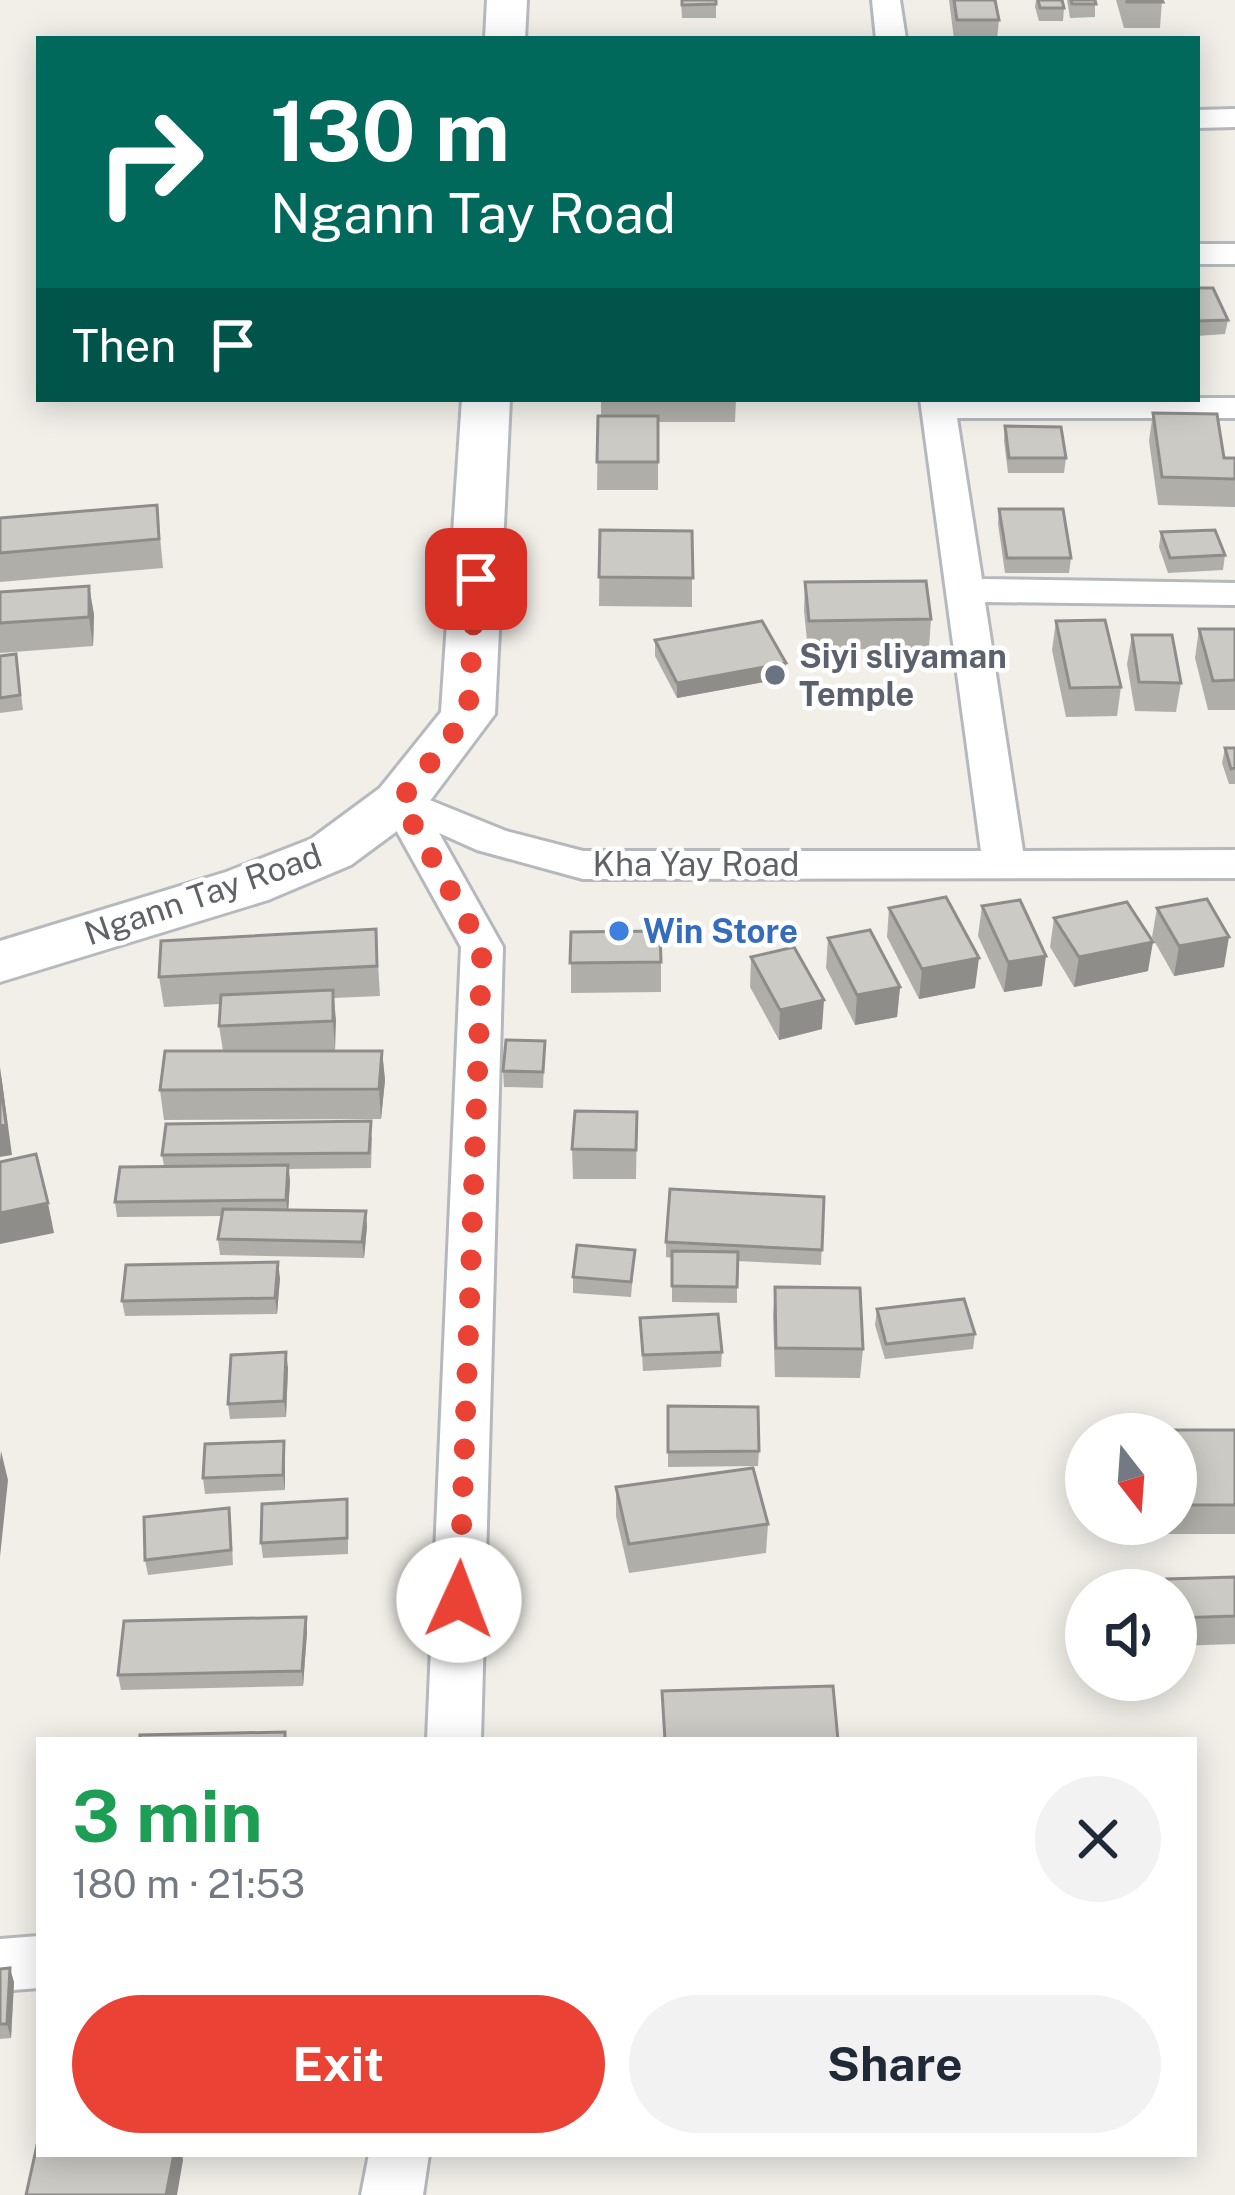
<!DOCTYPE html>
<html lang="en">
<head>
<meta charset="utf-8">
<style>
	:root { --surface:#fff; --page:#f2f2f3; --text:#1f2937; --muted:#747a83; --accent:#ea4335 }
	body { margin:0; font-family:"Public Sans",sans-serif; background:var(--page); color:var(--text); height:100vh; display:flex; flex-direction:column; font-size:45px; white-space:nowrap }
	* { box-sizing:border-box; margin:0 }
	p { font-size:39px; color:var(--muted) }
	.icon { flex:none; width:66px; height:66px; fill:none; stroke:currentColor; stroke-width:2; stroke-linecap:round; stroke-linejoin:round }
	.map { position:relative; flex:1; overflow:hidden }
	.details { position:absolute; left:36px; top:1737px; width:1161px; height:420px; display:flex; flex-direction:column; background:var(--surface); border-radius:0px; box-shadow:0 6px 30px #0003 }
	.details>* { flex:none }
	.guide { position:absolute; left:36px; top:36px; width:1164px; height:366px; border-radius:0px; box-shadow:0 6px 30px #0003; background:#00695c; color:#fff; overflow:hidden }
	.needle { width:78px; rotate:163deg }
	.tools { position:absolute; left:1065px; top:1413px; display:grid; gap:24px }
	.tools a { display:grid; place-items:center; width:132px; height:132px; border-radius:50%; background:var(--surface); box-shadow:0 6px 30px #0003; font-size:60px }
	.pin { position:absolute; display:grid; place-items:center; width:102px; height:102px; color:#fff; margin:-51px; border-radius:24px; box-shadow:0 6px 18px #0006 }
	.me { position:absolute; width:132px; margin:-66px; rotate:2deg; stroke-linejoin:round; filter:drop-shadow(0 0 9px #0008) }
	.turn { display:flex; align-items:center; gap:42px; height:252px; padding:0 36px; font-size:54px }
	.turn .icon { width:156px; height:156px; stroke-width:2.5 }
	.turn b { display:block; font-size:84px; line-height:102px }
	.then { display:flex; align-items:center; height:114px; padding:0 36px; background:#0003; gap:24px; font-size:45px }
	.round { display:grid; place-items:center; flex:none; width:126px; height:126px; border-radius:63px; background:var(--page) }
	.head { display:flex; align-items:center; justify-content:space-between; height:204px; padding:0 36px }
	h1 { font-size:72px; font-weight:700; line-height:90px; color:#1e9e55 }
	.button { display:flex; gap:24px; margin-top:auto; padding:24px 36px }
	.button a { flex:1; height:138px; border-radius:72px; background:var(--accent); color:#fff; font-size:48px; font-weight:700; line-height:138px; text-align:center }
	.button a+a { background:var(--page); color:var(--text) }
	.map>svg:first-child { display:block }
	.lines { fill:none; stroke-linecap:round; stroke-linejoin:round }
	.street-casing { stroke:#b5b8bc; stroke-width:6 }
	.secondary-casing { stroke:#b6babf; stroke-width:6 }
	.street { fill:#fff; fill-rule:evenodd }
	.secondary { fill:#fff; fill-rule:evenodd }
	.wall { fill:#afaea9 }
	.shaded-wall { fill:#8f8d8a }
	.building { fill:#cccac5; stroke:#8f8d8a; stroke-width:3 }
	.route { stroke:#ea4335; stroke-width:21; stroke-dasharray:0 37.8 }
	.worship-dot { fill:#6b7280; stroke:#fff; stroke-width:4.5 }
	.shop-dot { fill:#3f7fe0; stroke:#fff; stroke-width:4.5 }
	.labels { text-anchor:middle; stroke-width:9; stroke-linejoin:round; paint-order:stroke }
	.worship-label { font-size:33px; font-weight:bold; fill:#5b616d; stroke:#fff; text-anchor:start }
	.street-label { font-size:33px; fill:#5f6368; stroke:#fff }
	.shop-label { font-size:33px; font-weight:bold; fill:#366cbe; stroke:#fff; text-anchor:start }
</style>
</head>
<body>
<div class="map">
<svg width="1235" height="2195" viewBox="0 0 1235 2195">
	<rect width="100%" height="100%" fill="#f1efe8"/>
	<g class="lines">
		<defs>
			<g id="street">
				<polygon points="872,0 900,0 906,39 876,39"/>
				<polygon points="1235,109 1235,127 1197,128 1197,110"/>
				<rect x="1197" y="244" width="38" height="20"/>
				<polygon points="1197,398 1235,398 1235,418 957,418 982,579 1235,583 1235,605 985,602 1023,851 1235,850 1235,878 583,879 477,850 439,833 503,947 481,1740 427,1740 461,947 380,801 386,792 400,788 506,831 583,851 981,851 920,399"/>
				<polygon points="39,1936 39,1988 0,1991 0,1939"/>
				<polygon points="369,2154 429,2154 423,2195 361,2195"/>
			</g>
			<g id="secondary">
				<polygon points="487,0 527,0 525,39 485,39"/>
				<polygon points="462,399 510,399 495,714 420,814 351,865 268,900 0,982 0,941 226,872 311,839 380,788 441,712"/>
			</g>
		</defs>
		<!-- street casing -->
		<use href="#street" class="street-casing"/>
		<!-- secondary casing -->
		<use href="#secondary" class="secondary-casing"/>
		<!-- street -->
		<use href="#street" class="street"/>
		<!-- secondary -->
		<use href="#secondary" class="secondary"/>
	</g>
	<!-- wall -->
	<g class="wall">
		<polygon points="681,0 716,0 716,18 682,18"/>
		<polygon points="949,0 995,0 999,20 997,39 954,39"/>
		<polygon points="1036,0 1062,0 1064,8 1063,21 1039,21 1035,7"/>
		<polygon points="1067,0 1095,0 1095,17 1070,18"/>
		<polygon points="1116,0 1162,0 1160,28 1124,28"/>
		<polygon points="1197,288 1228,320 1225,334 1197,336"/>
		<polygon points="601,399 736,399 735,422 658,422 658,490 597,490 598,416 601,416"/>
		<polygon points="1153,413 1224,458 1235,458 1235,507 1158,505 1149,441"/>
		<polygon points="1005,426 1066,458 1064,473 1008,473 1004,441"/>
		<polygon points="157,505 163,568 0,582 0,518"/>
		<polygon points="999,509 1071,558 1069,573 1005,573 998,524"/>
		<polygon points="600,530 692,531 692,607 599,606"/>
		<polygon points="1161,532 1225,555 1223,570 1168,573 1159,547"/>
		<polygon points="805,582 931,619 929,648 808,650 804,611"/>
		<polygon points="89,586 94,615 93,646 0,653 0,592"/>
		<polygon points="1056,621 1121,687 1117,716 1066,717 1052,650"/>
		<polygon points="1199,629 1235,629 1235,710 1208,710 1195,658"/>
		<polygon points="1132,635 1181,683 1176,712 1135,711 1127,664"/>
		<polygon points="655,640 785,678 677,698 655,656"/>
		<polygon points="0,656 18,669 23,710 0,713"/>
		<polygon points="1225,748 1235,748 1235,784 1229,784 1222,763"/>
		<polygon points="982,906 1042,986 1004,992 978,936"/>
		<polygon points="889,908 975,988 919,999 887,937"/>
		<polygon points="1157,908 1224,967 1174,976 1152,937"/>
		<polygon points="1054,918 1148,971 1074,987 1050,947"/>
		<polygon points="376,929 380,996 334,998 335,1051 382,1051 385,1080 381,1119 164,1120 160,1090 223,1051 219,1026 220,1004 164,1007 159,977"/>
		<polygon points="571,932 661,962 661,992 571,993"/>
		<polygon points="828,938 900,987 897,1017 855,1025 826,968"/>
		<polygon points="751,957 822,1029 779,1040 750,987"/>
		<polygon points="545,1041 543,1088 504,1087 503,1071"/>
		<polygon points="637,1112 636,1179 573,1179 572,1149"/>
		<polygon points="372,1137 371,1168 289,1169 290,1181 288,1210 367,1226 364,1258 220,1255 218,1239 221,1216 117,1217 115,1202 164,1166 162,1155"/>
		<polygon points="824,1197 821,1265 737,1261 737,1303 672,1302 672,1258 666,1257 666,1242"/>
		<polygon points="635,1250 631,1297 573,1293 573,1277"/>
		<polygon points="280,1278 277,1314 125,1316 122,1301"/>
		<polygon points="775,1287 863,1349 860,1378 775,1377 773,1316"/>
		<polygon points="877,1309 975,1334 973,1349 885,1359 875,1325"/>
		<polygon points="640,1318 722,1352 721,1367 643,1371"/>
		<polygon points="288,1368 286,1417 230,1419 228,1404"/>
		<polygon points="668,1406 759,1451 758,1466 668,1467"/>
		<polygon points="1161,1430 1235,1430 1235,1534 1167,1534 1165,1524 1176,1524 1176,1434 1160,1434"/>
		<polygon points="285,1456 285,1490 205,1494 203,1478"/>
		<polygon points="616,1487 768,1524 766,1553 629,1573 616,1516"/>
		<polygon points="348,1515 348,1554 263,1558 261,1543"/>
		<polygon points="231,1523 233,1565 148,1575 145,1560"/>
		<polygon points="1235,1577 1235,1644 1176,1646 1176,1590 1165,1590 1167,1579"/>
		<polygon points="306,1617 307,1632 303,1686 121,1690 118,1675"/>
		<polygon points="0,1969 14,1982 11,2038 0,2039"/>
		<polygon points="626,2154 743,2154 626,2156"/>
	</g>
	<!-- shaded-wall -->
	<g class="shaded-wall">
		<polygon points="89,586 94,615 93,646 89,617"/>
		<polygon points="786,663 785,678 677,698 677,683"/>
		<polygon points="1229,937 1224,967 1174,976 1179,946"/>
		<polygon points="1153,942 1148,971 1074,987 1079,957"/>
		<polygon points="1046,956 1042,986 1004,992 1008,962"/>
		<polygon points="979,958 975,988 919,999 922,969"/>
		<polygon points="900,987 897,1017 855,1025 857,995"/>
		<polygon points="333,990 336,1020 335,1051 333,1021"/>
		<polygon points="824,1000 822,1029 779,1040 780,1010"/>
		<polygon points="382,1051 385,1080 381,1119 379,1089"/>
		<polygon points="0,1067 12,1155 0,1157"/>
		<polygon points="288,1165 290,1181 288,1216 286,1200"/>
		<polygon points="48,1203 54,1233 0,1244 0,1213"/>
		<polygon points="366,1211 367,1226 364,1258 362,1242"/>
		<polygon points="278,1262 280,1278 277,1314 275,1298"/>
		<polygon points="286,1352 288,1368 286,1417 284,1401"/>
		<polygon points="284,1441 285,1456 285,1490 283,1475"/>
		<polygon points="1,1451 8,1480 0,1557 0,1461"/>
		<polygon points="306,1617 307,1632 303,1686 302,1671"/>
		<polygon points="10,1968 14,1982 11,2038 7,2024"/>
		<polygon points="174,2154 182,2154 183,2160 177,2195 166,2195"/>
	</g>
	<!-- building -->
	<g class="building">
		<polygon points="682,0 716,0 716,4 682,5"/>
		<polygon points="954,0 995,0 999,20 957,20"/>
		<polygon points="1038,0 1062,0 1064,8 1040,8"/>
		<polygon points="1071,0 1095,0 1096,4 1072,4"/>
		<polygon points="1127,0 1162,0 1163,2 1127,2"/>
		<polygon points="1197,288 1213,288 1228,320 1197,321"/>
		<polygon points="1153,413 1217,414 1224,458 1235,458 1235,479 1162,477"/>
		<polygon points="598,416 658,416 658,462 597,462"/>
		<polygon points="1005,426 1061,427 1066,458 1009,458"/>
		<polygon points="157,505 159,539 0,553 0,518"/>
		<polygon points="999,509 1063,509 1071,558 1007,558"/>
		<polygon points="600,530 692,531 693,578 599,577"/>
		<polygon points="1215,530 1225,555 1170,558 1161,532"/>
		<polygon points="926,581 931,619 809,621 805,582"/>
		<polygon points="89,586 89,617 0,623 0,592"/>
		<polygon points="1105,620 1121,687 1070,688 1056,621"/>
		<polygon points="762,621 786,663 677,683 655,640"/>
		<polygon points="1199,629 1235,629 1235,680 1213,681"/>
		<polygon points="1132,635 1172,635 1181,683 1139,682"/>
		<polygon points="16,654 20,695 0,698 0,656"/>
		<polygon points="1225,748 1235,748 1235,768 1231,769"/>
		<polygon points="946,897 979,958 922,969 889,908"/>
		<polygon points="1207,899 1229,937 1179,946 1157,908"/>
		<polygon points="1020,900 1046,956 1008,962 982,906"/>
		<polygon points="1127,902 1153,942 1079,957 1054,918"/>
		<polygon points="376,929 377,966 159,977 161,941"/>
		<polygon points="870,930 900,987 857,995 828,938"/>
		<polygon points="660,931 661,962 570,963 571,932"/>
		<polygon points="794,947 824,1000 780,1010 751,957"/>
		<polygon points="333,990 333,1021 219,1026 221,995"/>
		<polygon points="506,1040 545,1041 543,1072 503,1071"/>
		<polygon points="165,1051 382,1051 379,1089 160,1090"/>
		<polygon points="0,1078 6,1125 0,1126"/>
		<polygon points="575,1111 637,1112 636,1150 572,1149"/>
		<polygon points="371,1121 369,1153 162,1155 166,1124"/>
		<polygon points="36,1154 48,1203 0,1213 0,1162"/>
		<polygon points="288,1165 286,1200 115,1202 120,1167"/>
		<polygon points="670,1189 824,1197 822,1250 666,1242"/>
		<polygon points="223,1209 366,1211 362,1242 218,1239"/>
		<polygon points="577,1245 635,1250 631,1282 573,1277"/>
		<polygon points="672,1251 738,1252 737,1287 672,1286"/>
		<polygon points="278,1262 275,1298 122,1301 126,1265"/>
		<polygon points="775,1287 860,1288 863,1349 776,1348"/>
		<polygon points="964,1299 975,1334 886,1344 877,1309"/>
		<polygon points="718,1314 722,1352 643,1355 640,1318"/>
		<polygon points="286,1352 284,1401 228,1404 231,1355"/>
		<polygon points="668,1406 758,1407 759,1451 668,1452"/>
		<polygon points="1161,1430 1235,1430 1235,1505 1176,1505 1176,1434 1161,1434"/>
		<polygon points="284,1441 283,1475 203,1478 205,1444"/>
		<polygon points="753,1468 768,1524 629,1544 616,1487"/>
		<polygon points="347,1499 347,1538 261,1543 262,1504"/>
		<polygon points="229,1508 231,1550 145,1560 144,1517"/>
		<polygon points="1235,1577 1235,1616 1176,1618 1176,1590 1169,1590 1167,1579"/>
		<polygon points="306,1617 302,1671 118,1675 124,1621"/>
		<polygon points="833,1686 838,1740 665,1740 662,1691"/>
		<polygon points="285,1732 285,1740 140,1740 140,1735"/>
		<polygon points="10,1968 7,2024 0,2024 0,1969"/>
		<polygon points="39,2136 39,2154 174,2154 166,2195 26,2195"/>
	</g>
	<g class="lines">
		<!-- route -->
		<polyline class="route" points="459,1600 482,947 400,801 468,714 476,579"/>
	</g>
	<!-- markers -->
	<circle class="worship-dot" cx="775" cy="675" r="12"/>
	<circle class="shop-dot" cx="619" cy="931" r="12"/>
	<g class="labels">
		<!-- worship labels -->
		<g class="worship-label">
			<text x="799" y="668">Siyi sliyaman<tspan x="799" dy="38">Temple</tspan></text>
		</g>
		<!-- street labels -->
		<g class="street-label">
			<text x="696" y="876">Kha Yay Road</text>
			<text transform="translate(203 894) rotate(-19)" y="12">Ngann Tay Road</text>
		</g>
		<!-- shop labels -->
		<g class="shop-label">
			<text x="643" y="943">Win Store</text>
		</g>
	</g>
</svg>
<div class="tools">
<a><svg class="needle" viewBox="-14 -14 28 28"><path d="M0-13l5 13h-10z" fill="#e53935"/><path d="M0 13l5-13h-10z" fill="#747a83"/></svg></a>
<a><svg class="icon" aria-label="sound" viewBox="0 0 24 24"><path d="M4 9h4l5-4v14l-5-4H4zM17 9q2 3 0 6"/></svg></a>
</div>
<div class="pin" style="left:476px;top:579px;background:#d93025"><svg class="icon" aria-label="arrive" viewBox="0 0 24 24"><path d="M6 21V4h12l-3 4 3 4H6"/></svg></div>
<svg class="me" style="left:459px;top:1600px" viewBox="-20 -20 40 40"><circle r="19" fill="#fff"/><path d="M0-13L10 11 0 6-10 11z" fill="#ea4335"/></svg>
<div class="guide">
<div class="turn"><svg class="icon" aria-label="right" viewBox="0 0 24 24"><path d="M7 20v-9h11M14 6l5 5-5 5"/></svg><div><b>130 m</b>Ngann Tay Road</div></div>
<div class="then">Then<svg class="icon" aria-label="arrive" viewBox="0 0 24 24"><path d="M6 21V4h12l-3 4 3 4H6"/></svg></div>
</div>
<section class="details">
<div class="head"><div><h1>3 min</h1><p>180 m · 21:53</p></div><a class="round"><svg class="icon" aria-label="close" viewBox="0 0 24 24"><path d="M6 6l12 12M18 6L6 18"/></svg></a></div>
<div class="button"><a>Exit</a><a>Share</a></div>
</section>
</div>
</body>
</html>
